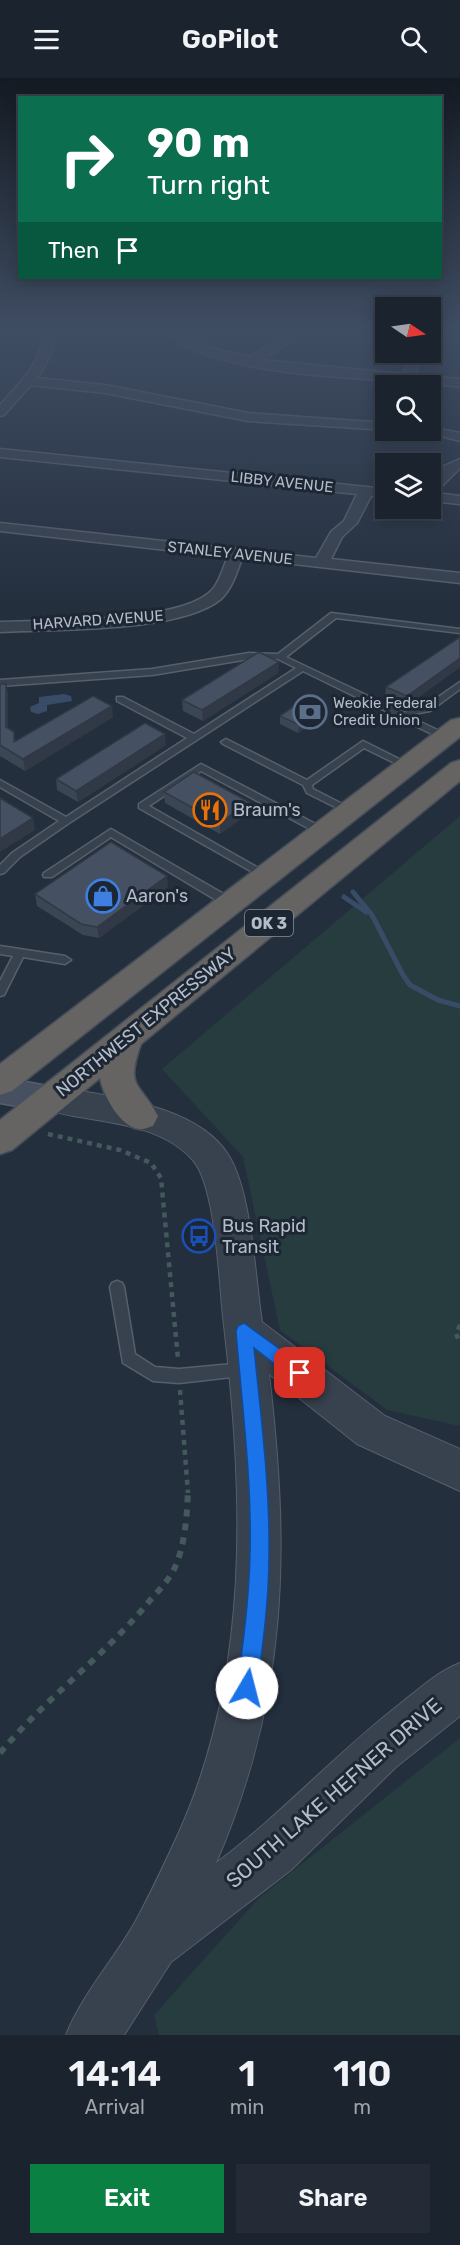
<!DOCTYPE html>
<html lang="en">
<head>
<meta charset="utf-8">
<style>
	:root { --surface:#1b232e; --page:#242b36; --text:#f1f3f6; --muted:#a0a4aa; --line:#39404a; --accent:#0b8043 }
	body { margin:0; font-family:Rubik,sans-serif; background:var(--page); color:var(--text); height:100vh; display:flex; flex-direction:column; font-size:22px; white-space:nowrap }
	* { box-sizing:border-box; margin:0 }
	p { font-size:20px; color:var(--muted) }
	.icon { flex:none; width:33px; height:33px; fill:none; stroke:currentColor; stroke-width:2; stroke-linecap:round; stroke-linejoin:round }
	.map { position:relative; height:1957px; overflow:hidden }
	.side { display:flex; flex-direction:column; background:var(--surface); flex:1 }
	.side>* { flex:none }
	.banner { position:absolute; left:18px; top:18px; width:424px; height:183px; border-radius:0px; box-shadow:0 3px 15px #0003,0 0 0 2px var(--line); background:#0b6e4f; color:#fff; overflow:hidden }
	.needle { width:39px; rotate:103deg }
	.fabs { position:absolute; left:375px; top:219px; display:grid; gap:12px }
	.fabs a { display:grid; place-items:center; width:66px; height:66px; border-radius:0px; background:var(--surface); box-shadow:0 3px 15px #0003,0 0 0 2px var(--line); font-size:30px }
	.pin { position:absolute; display:grid; place-items:center; width:51px; height:51px; color:#fff; margin:-26px; border-radius:12px; box-shadow:0 3px 9px #0006 }
	.me { position:absolute; width:66px; margin:-33px; rotate:8deg; stroke-linejoin:round; filter:drop-shadow(0 0 4px #0008) }
	.turn { display:flex; align-items:center; gap:21px; height:126px; padding:0 30px; font-size:27px }
	.turn .icon { width:78px; height:78px; stroke-width:2.5 }
	.turn b { display:block; font-size:42px; line-height:51px }
	.then { display:flex; align-items:center; height:57px; padding:0 30px; background:#0003; gap:12px; font-size:22px }
	.eta { display:flex; justify-content:space-evenly; align-items:center; height:102px; text-align:center }
	.eta b { font-size:36px; font-weight:600; line-height:42px }
	.cta { display:flex; gap:12px; margin-top:auto; padding:12px 30px }
	.cta a { flex:1; height:69px; border-radius:0px; background:var(--accent); color:#fff; font-size:24px; font-weight:600; line-height:69px; text-align:center }
	.cta a+a { background:var(--page); color:var(--text) }
	header { display:flex; justify-content:space-between; align-items:center; height:78px; padding:0 30px; background:var(--surface); font-size:27px; font-weight:600 }
	.map>svg:first-child { display:block }
	.green { fill:#263c3f }
	.water { fill:#394c67 }
	.lines { fill:none; stroke-linecap:round; stroke-linejoin:round }
	.stream { stroke:#394c67; stroke-width:5 }
	.service-casing { stroke:#565f6c; stroke-width:3 }
	.minor-casing { stroke:#565f6c; stroke-width:3 }
	.tertiary-casing { stroke:#565f6c; stroke-width:2 }
	.secondary-casing { stroke:#565f6c; stroke-width:3 }
	.trunk-casing { stroke:#434c59; stroke-width:3 }
	.path-far1 { stroke:#44595c; stroke-width:4.5; stroke-dasharray:5 5; stroke-linecap:butt }
	.path { stroke:#44595c; stroke-width:6; stroke-dasharray:7 7; stroke-linecap:butt }
	.service { fill:#38414e; fill-rule:evenodd }
	.minor { fill:#38414e; fill-rule:evenodd }
	.tertiary { fill:#38414e; fill-rule:evenodd }
	.secondary { fill:#465061; fill-rule:evenodd }
	.trunk { fill:#656462; fill-rule:evenodd }
	.wall { fill:#3b4654 }
	.shaded-wall { fill:#303945 }
	.building { fill:#455162; stroke:#303945; stroke-width:1.5 }
	.route { fill:#1a73e8; stroke:#114b97; stroke-width:1.5 }
	.labels { text-anchor:middle; stroke-width:6; stroke-linejoin:round; paint-order:stroke }
	.far-street-label { font-size:15px; fill:#b4bcc9; stroke:#1d2633 }
	.far-poi-label { font-size:15px; fill:#b4bcc9; stroke:#1d2633; text-anchor:start }
	.shield { fill:#1d2633; stroke:#878f9c; stroke-width:1.5 }
	.shield-label { font-size:16px; font-weight:bold; fill:#b4bcc9 }
	.poi-label { font-size:18px; fill:#b4bcc9; stroke:#1d2633; text-anchor:start }
	.street-label { font-size:18px; fill:#b4bcc9; stroke:#1d2633 }
	.near-street-label { font-size:21px; fill:#b4bcc9; stroke:#1d2633 }
</style>
</head>
<body>
<header><svg class="icon" aria-label="menu" viewBox="0 0 24 24"><path d="M4 6h16M4 12h16M4 18h16"/></svg>GoPilot<svg class="icon" aria-label="search" viewBox="0 0 24 24"><circle cx="10" cy="10" r="6"/><path d="M15 15l6 6"/></svg></header>
<div class="map">
<svg width="460" height="1957" viewBox="0 0 460 1957">
	<rect width="100%" height="100%" fill="#242f3e"/>
	<!-- green -->
	<g class="green">
		<polygon points="460,738 460,1348 387,1332 280,1252 243,1079 162,991"/>
		<polygon points="460,1660 460,1957 159,1957 154,1937 259,1820"/>
	</g>
	<!-- water -->
	<polygon class="water" points="64,616 71,618 72,623 47,627 47,633 38,636 31,634 30,629 39,625 39,619"/>
	<g class="lines">
		<!-- stream -->
		<g class="stream">
			<polyline points="353,814 372,837 403,897 410,907 438,922 460,928"/>
			<polyline points="344,819 366,834"/>
		</g>
		<defs>
			<g id="service">
				<polygon points="331,535 460,551 460,555 336,540 286,579 404,635 408,632 424,629 460,604 460,611 430,633 414,636 410,639 448,657 448,661 442,661 303,593 69,745 20,779 4,795 0,796 0,787 12,775 59,743 0,709 0,702 66,739 187,660 117,623 117,619 123,619 194,656 296,590 278,581 249,581 152,597 0,608 0,602 152,591 249,575 278,576"/>
				<polygon points="226,661 307,702 363,663 413,688 411,690 405,690 364,670 312,707 313,711 352,731 352,735 349,736 307,715 303,707 223,666 221,664"/>
				<polygon points="201,686 327,752 328,754 327,756 319,756 201,693 149,728 269,796 270,798 269,800 265,801 139,730 139,726"/>
				<polygon points="111,751 234,822 235,825 230,829 226,828 111,759 52,799 44,799 43,797 44,795"/>
				<polygon points="0,868 65,878 71,882 65,886 23,879 4,917 0,918 0,903 13,878 0,876"/>
				<polygon points="117,1203 122,1205 124,1209 135,1276 155,1289 179,1291 244,1285 249,1287 251,1292 249,1297 179,1305 153,1303 123,1285 110,1209 112,1205"/>
			</g>
			<g id="minor">
				<path d="M45 250H56C55 270 48 285 37 300L105 307 248 335 386 345 387 352 248 343 105 315 31 307 4 337 0 338V327C22 303 42 284 45 250Z"/>
				<path d="M167 250H179C199 269 223 274 250 279L287 257H295V261L262 282 404 296 411 274H423L415 297 460 301V309C378 298 262 303 188 269 180 265 172 257 167 250Z"/>
				<polygon points="430,349 460,355 460,363 419,352 430,352"/>
				<path d="M0 371 386 411V419L371 418 357 445 342 459 331 481 460 495V505L242 480C237 494 232 511 221 521 180 555 54 551 0 554V544C46 542 182 545 212 512 220 503 223 489 228 479L0 453V445L316 480 331 454 344 443 357 416 0 379Z"/>
				<polygon points="460,381 460,390 435,415 460,418 460,426 430,423 430,404 444,388"/>
			</g>
			<path id="tertiary" d="M51 1008C105 1018 198 1026 229 1078 252 1116 255 1199 262 1244L385 1338 460 1371V1413L357 1366 269 1296C290 1474 288 1618 216 1785 281 1737 335 1676 400 1626 419 1611 437 1594 460 1585V1638L396 1689 291 1792 171 1884 124 1957H66C82 1917 112 1884 134 1846 149 1819 162 1791 175 1763 252 1598 244 1416 223 1239 219 1202 216 1107 192 1081 154 1040 89 1046 40 1030L35 1021 40 1012Z"/>
			<polygon id="secondary" points="0,999 63,1011 68,1021 63,1031 51,1034 0,1025"/>
			<g id="trunk">
				<polygon points="460,640 460,659 12,1013 0,1017 0,986 451,642"/>
				<path d="M460 682V703L141 966C125 1011 140 1004 158 1038L153 1048C149 1049 144 1052 139 1051 120 1049 103 1017 100 1000L12 1072 0 1076V1042L451 685Z"/>
			</g>
		</defs>
		<!-- service casing -->
		<use href="#service" class="service-casing"/>
		<!-- minor casing -->
		<use href="#minor" class="minor-casing"/>
		<!-- tertiary casing -->
		<use href="#tertiary" class="tertiary-casing"/>
		<!-- secondary casing -->
		<use href="#secondary" class="secondary-casing"/>
		<!-- trunk casing -->
		<use href="#trunk" class="trunk-casing"/>
		<!-- path-far1 -->
		<g class="path-far1">
			<polyline points="48,1056 120,1072 151,1085 161,1100 178,1281"/>
			<polyline points="460,1247 456,1256 460,1265"/>
			<polyline points="180,1312 188,1415"/>
		</g>
		<!-- path -->
		<path class="path" d="M0 1675C45 1621 102 1580 147 1526 156 1515 169 1503 175 1489 185 1467 187 1438 188 1413"/>
		<!-- service -->
		<use href="#service" class="service"/>
		<!-- minor -->
		<use href="#minor" class="minor"/>
		<!-- tertiary -->
		<use href="#tertiary" class="tertiary"/>
		<!-- secondary -->
		<use href="#secondary" class="secondary"/>
		<!-- trunk -->
		<use href="#trunk" class="trunk"/>
	</g>
	<!-- wall -->
	<g class="wall">
		<polygon points="460,559 460,589 405,629 385,620 386,609"/>
		<polygon points="279,584 278,595 203,643 183,633 182,622"/>
		<polygon points="0,606 6,606 8,617 8,650 16,663 113,639 25,693 0,678"/>
		<polygon points="280,638 320,640 298,655 280,646"/>
		<polygon points="166,667 78,724 57,712 56,701"/>
		<polygon points="164,714 249,724 249,735 220,756 165,725"/>
		<polygon points="168,809 99,860 83,857 37,828 35,816"/>
	</g>
	<!-- shaded-wall -->
	<g class="shaded-wall">
		<polygon points="460,580 460,589 405,629 407,618"/>
		<polygon points="279,584 278,595 203,643 202,632"/>
		<polygon points="6,606 8,617 8,660 6,649"/>
		<polygon points="112,628 113,639 25,693 23,681"/>
		<polygon points="320,633 320,640 298,655 299,647"/>
		<polygon points="165,656 166,667 78,724 76,713"/>
		<polygon points="249,724 249,735 220,756 220,745"/>
		<polygon points="33,740 35,752 0,774 0,761"/>
		<polygon points="167,798 168,809 99,860 97,849"/>
	</g>
	<!-- building -->
	<g class="building">
		<polygon points="460,559 460,580 407,618 386,609"/>
		<polygon points="259,574 279,584 202,632 182,622"/>
		<polygon points="0,606 6,606 6,649 14,654 14,664 93,618 112,628 23,681 0,667"/>
		<polygon points="302,623 320,633 299,647 280,638"/>
		<polygon points="145,645 165,656 76,713 56,701"/>
		<polygon points="194,694 249,724 220,745 164,714"/>
		<polygon points="0,720 33,740 0,761"/>
		<polygon points="111,764 167,798 97,849 81,846 35,816"/>
	</g>
	<!-- sky -->
	<linearGradient id="sky" x2="0" y2="1"><stop stop-color="#141a22"/><stop offset="0.48" stop-color="#3f4d63"/><stop offset="1" stop-color="#3f4d63" stop-opacity="0"/></linearGradient>
	<rect width="460" height="524" fill="url(#sky)"/>
	<!-- route -->
	<path class="route" d="M244 1245 306 1290 308 1295 306 1301 300 1303 294 1301 254 1270C261 1339 270 1408 269 1477 269 1522 263 1566 257 1610L254 1617 247 1620 240 1617 237 1610C243 1566 249 1522 250 1477 252 1402 242 1328 236 1253L238 1248Z"/>
	<!-- icons -->
	<defs>
		<symbol id="bank-ring" viewBox="-11 -11 22 22"><circle r="9.5" fill="#1d2633" stroke="#5c6f8a" stroke-width="1.5"/><path d="M-6-4H6V4H-6ZM0-2.3a2.3 2.3 0 1 0 0 4.6a2.3 2.3 0 1 0 0-4.6Z" fill="#5c6f8a"/></symbol>
		<symbol id="restaurant-ring" viewBox="-11 -11 22 22"><circle r="9.5" fill="#1d2633" stroke="#e8710a" stroke-width="1.5"/><path d="M-5-6h1v4h1v-4h1v4h1v-4h1v5L-1.5 .5V6h-2V.5L-5-1ZM5-6V6H3V1.5H1.5Q1.5-4 5-6Z" fill="#e8710a"/></symbol>
		<symbol id="shop-ring" viewBox="-11 -11 22 22"><circle r="9.5" fill="#1d2633" stroke="#3f7fe0" stroke-width="1.5"/><path d="M-5-2.5h2.3a2.7 3.5 0 0 1 5.4 0H5L5.5 6h-11ZM-1.5-2.5h3a1.5 2.3 0 0 0-3 0Z" fill="#3f7fe0"/></symbol>
		<symbol id="bus-ring" viewBox="-11 -11 22 22"><circle r="9.5" fill="#1d2633" stroke="#1a4fb4" stroke-width="1.5"/><path d="M-5-6H5V4H4V6H2V4H-2V6H-4V4H-5ZM-3.5-4V0h7V-4ZM-3.5 1.2v1.5H-2V1.2ZM2 1.2v1.5H3.5V1.2Z" fill="#1a4fb4"/></symbol>
	</defs>
	<g fill-rule="evenodd">
		<use href="#bank-ring" x="291" y="615" width="38" height="38"/>
		<use href="#restaurant-ring" x="191" y="713" width="38" height="38"/>
		<use href="#shop-ring" x="84" y="799" width="38" height="38"/>
		<use href="#bus-ring" x="180" y="1139" width="38" height="38"/>
	</g>
	<g class="labels">
		<!-- far-street labels -->
		<g class="far-street-label">
			<text transform="translate(282 404) rotate(6)" y="5">LIBBY AVENUE</text>
			<text transform="translate(230 475) rotate(6)" y="5">STANLEY AVENUE</text>
			<text transform="translate(98 542) rotate(-4)" y="5">HARVARD AVENUE</text>
		</g>
		<!-- far-poi labels -->
		<g class="far-poi-label">
			<text x="333" y="630">Weokie Federal<tspan x="333" dy="17">Credit Union</tspan></text>
		</g>
		<!-- shield labels -->
		<rect class="shield" x="245" y="832" width="48" height="26" rx="4.5"/>
		<g class="shield-label">
			<text x="269" y="851">OK 3</text>
		</g>
		<!-- poi labels -->
		<g class="poi-label">
			<text x="233" y="738">Braum's</text>
			<text x="126" y="824">Aaron's</text>
			<text x="222" y="1154">Bus Rapid<tspan x="222" dy="21">Transit</tspan></text>
		</g>
		<!-- street labels -->
		<g class="street-label">
			<text transform="translate(146 944) rotate(-39)" y="6">NORTHWEST EXPRESSWAY</text>
		</g>
		<!-- near-street labels -->
		<g class="near-street-label">
			<text transform="translate(334 1715) rotate(-41)" y="7">SOUTH LAKE HEFNER DRIVE</text>
		</g>
	</g>
</svg>
<div class="fabs">
<a><svg class="needle" viewBox="-14 -14 28 28"><path d="M0-13l5 13h-10z" fill="#e53935"/><path d="M0 13l5-13h-10z" fill="#a0a4aa"/></svg></a>
<a><svg class="icon" aria-label="search" viewBox="0 0 24 24"><circle cx="10" cy="10" r="6"/><path d="M15 15l6 6"/></svg></a>
<a><svg class="icon" aria-label="layers" viewBox="0 0 24 24"><path d="M12 4l9 5-9 5-9-5zM3 14l9 5 9-5"/></svg></a>
</div>
<div class="pin" style="left:300px;top:1295px;background:#d93025"><svg class="icon" aria-label="arrive" viewBox="0 0 24 24"><path d="M6 21V4h12l-3 4 3 4H6"/></svg></div>
<svg class="me" style="left:247px;top:1610px" viewBox="-20 -20 40 40"><circle r="19" fill="#fff"/><path d="M0-13L10 11 0 6-10 11z" fill="#1a73e8"/></svg>
<div class="banner">
<div class="turn"><svg class="icon" aria-label="right" viewBox="0 0 24 24"><path d="M7 20v-9h11M14 6l5 5-5 5"/></svg><div><b>90 m</b>Turn right</div></div>
<div class="then">Then<svg class="icon" aria-label="arrive" viewBox="0 0 24 24"><path d="M6 21V4h12l-3 4 3 4H6"/></svg></div>
</div>
</div>
<section class="side">
<div class="eta">
<div><b>14:14</b><p>Arrival</p></div>
<div><b>1</b><p>min</p></div>
<div><b>110</b><p>m</p></div>
</div>
<div class="cta"><a>Exit</a><a>Share</a></div>
</section>
</body>
</html>
